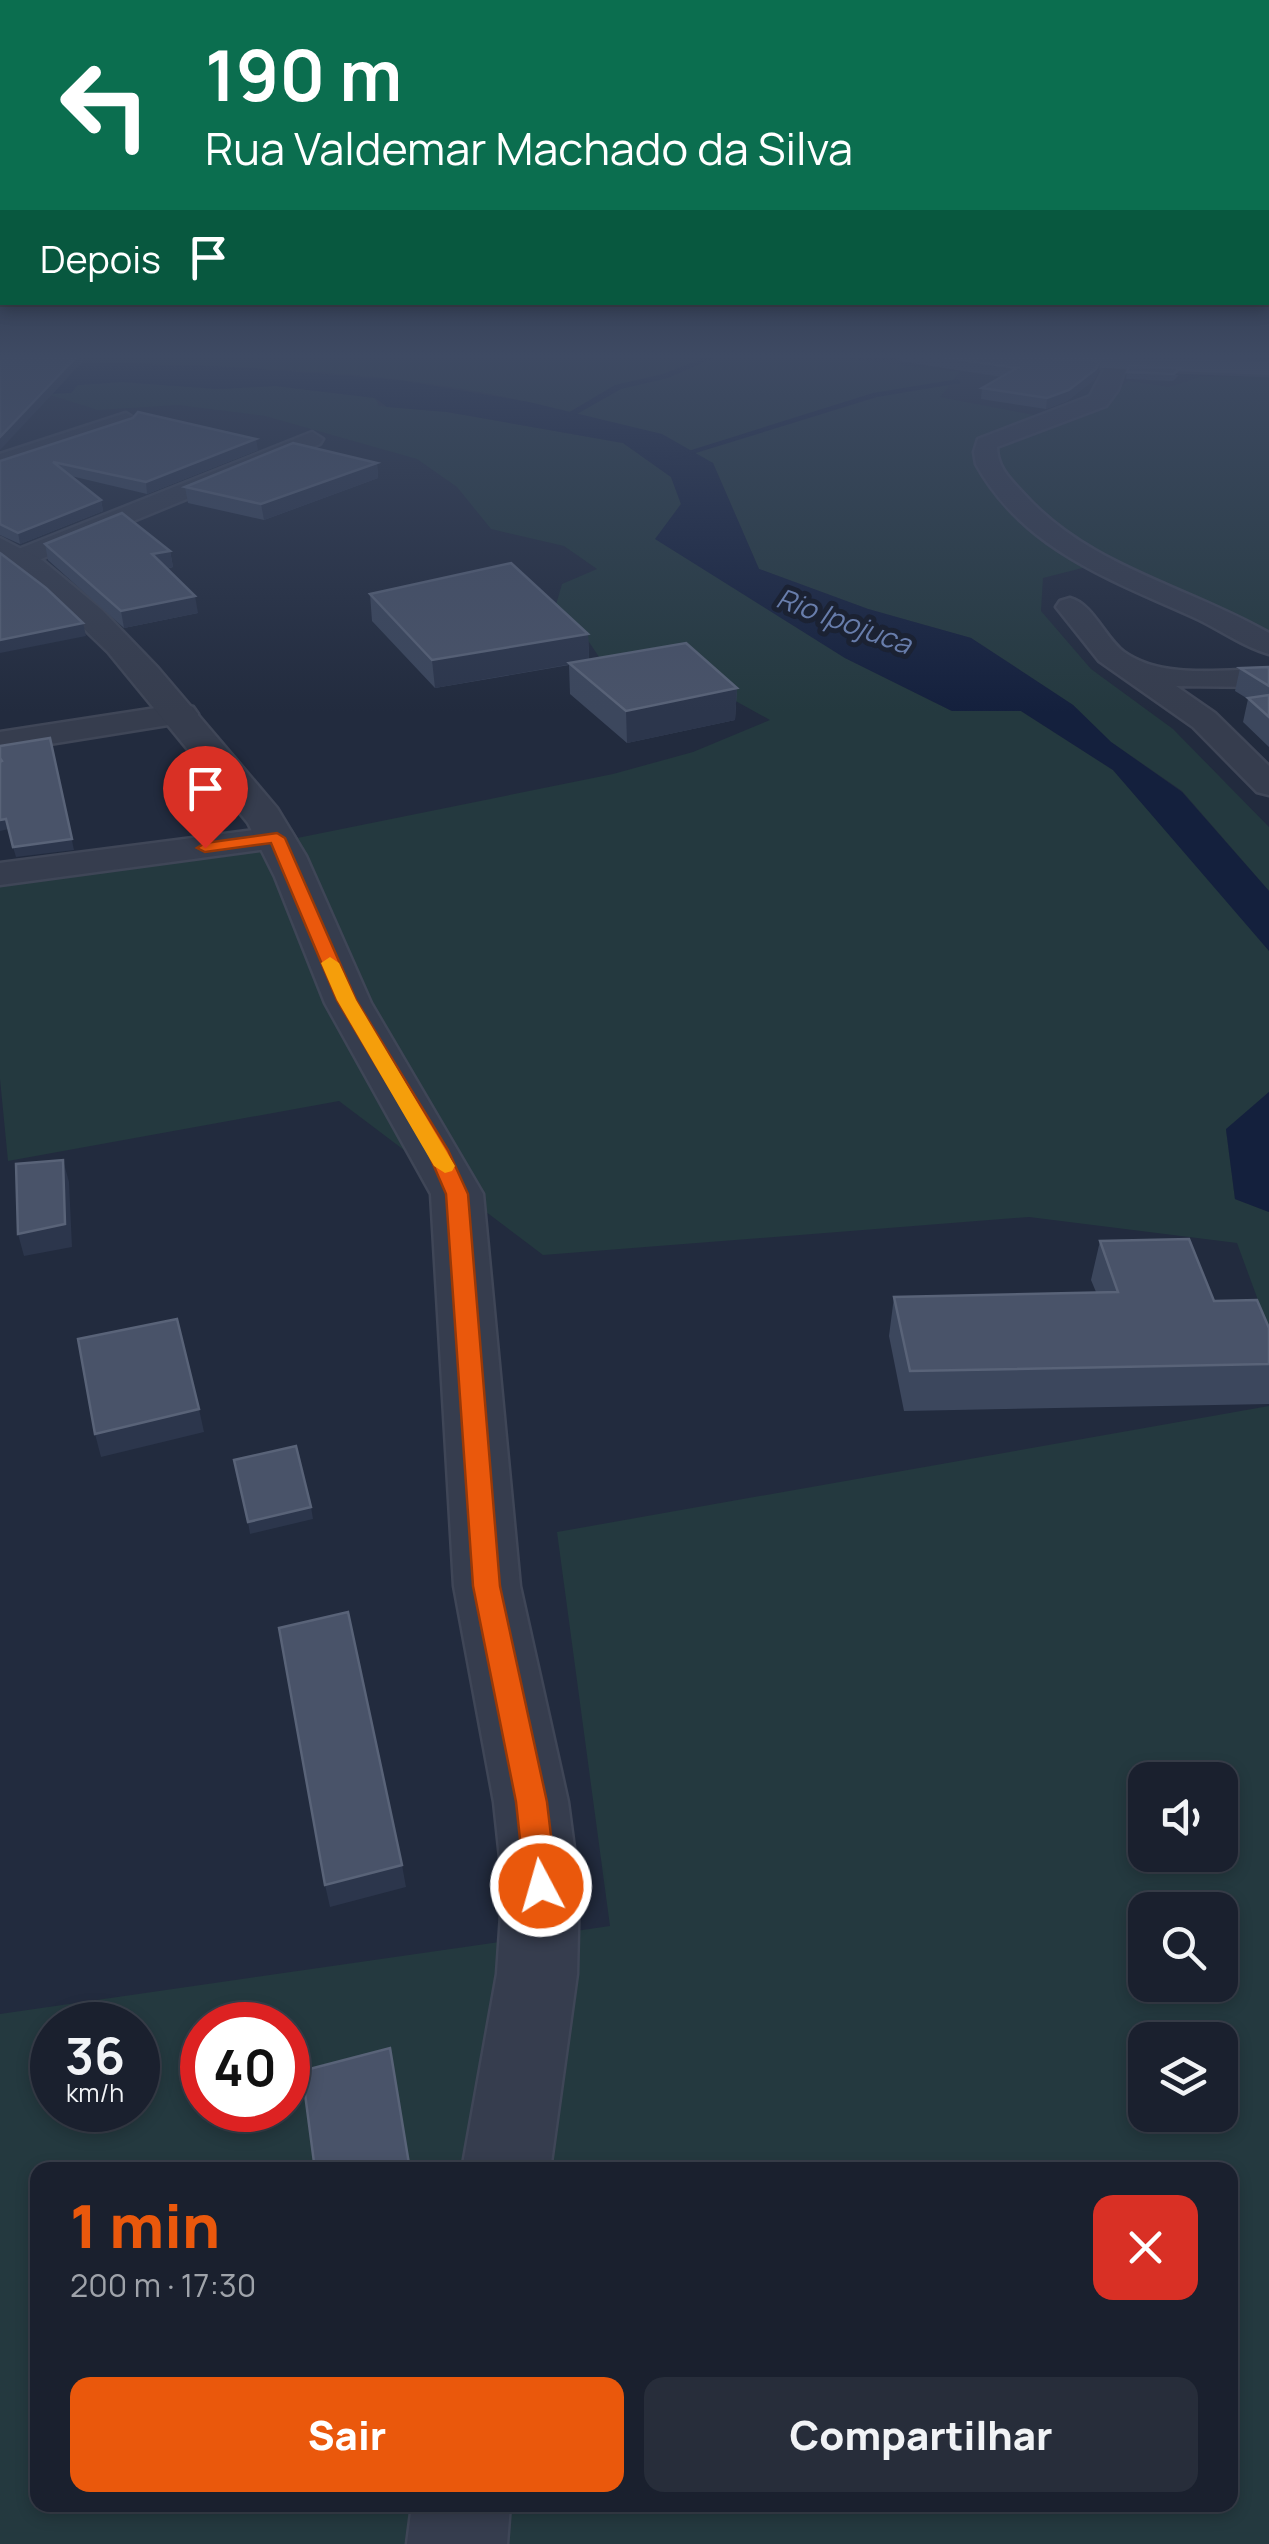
<!DOCTYPE html>
<html lang="pt">
<head>
<meta charset="utf-8">
<style>
	:root { --surface:#1a202e; --page:#272d3a; --text:#f1f3f6; --muted:#9fa3aa; --line:#383e4a; --accent:#ea580c }
	body { margin:0; font-family:Manrope,sans-serif; background:var(--page); color:var(--text); height:100vh; display:flex; flex-direction:column; font-size:38px; white-space:nowrap }
	* { box-sizing:border-box; margin:0 }
	p { font-size:32px; color:var(--muted) }
	.icon { flex:none; width:55px; height:55px; fill:none; stroke:currentColor; stroke-width:2; stroke-linecap:round; stroke-linejoin:round }
	.map { position:relative; flex:1; overflow:hidden }
	.panel { position:absolute; left:30px; top:2162px; width:1208px; height:350px; display:flex; flex-direction:column; background:var(--surface); border-radius:20px; box-shadow:0 5px 15px #0003,0 0 0 2px var(--line) }
	.panel>* { flex:none }
	.banner { position:absolute; left:0px; top:0px; width:1270px; height:305px; box-shadow:0 5px 15px #0003,0 0 0 2px var(--line); background:#0b6e4f; color:#fff; overflow:hidden }
	.buttons { position:absolute; left:1128px; top:1762px; display:grid; gap:20px }
	.buttons a { display:grid; place-items:center; width:110px; height:110px; border-radius:20px; background:var(--surface); box-shadow:0 5px 15px #0003,0 0 0 2px var(--line); font-size:50px }
	.speed { position:absolute; left:30px; top:2002px; display:flex; gap:20px; font-size:50px; font-weight:700; text-align:center }
	.speed>* { display:grid; place-content:center; width:130px; height:130px; border-radius:50%; background:var(--surface); box-shadow:0 5px 15px #0003,0 0 0 2px var(--line); line-height:1 }
	.speed small { font-size:25px; font-weight:400 }
	.speed .limit { border:15px solid #d22; background:#fff; color:#111 }
	.pin { position:absolute; display:grid; place-items:center; width:85px; height:85px; color:#fff; margin:-102px -42px; border-radius:50% 50% 50% 0; rotate:-45deg; box-shadow:0 0 10px #0007 }
	.pin .icon { rotate:45deg }
	.me { position:absolute; width:110px; margin:-55px; rotate:354deg; stroke-linejoin:round; filter:drop-shadow(0 0 8px #0008) }
	.turn { display:flex; align-items:center; gap:35px; height:210px; padding:0 40px; font-size:45px }
	.turn .icon { width:130px; height:130px; stroke-width:2.5 }
	.turn b { display:block; font-size:70px; line-height:85px }
	.then { display:flex; align-items:center; height:95px; padding:0 40px; background:#0003; gap:20px; font-size:38px }
	.round { display:grid; place-items:center; flex:none; width:105px; height:105px; border-radius:20px; background:var(--page) }
	.headline { display:flex; align-items:center; justify-content:space-between; height:170px; padding:0 40px }
	h1 { font-size:60px; font-weight:800; line-height:75px; color:var(--accent) }
	.primary-button { display:flex; gap:20px; margin-top:auto; padding:20px 40px }
	.primary-button a { flex:1; height:115px; border-radius:20px; background:var(--accent); color:#fff; font-size:40px; font-weight:800; line-height:115px; text-align:center }
	.primary-button a+a { background:var(--page); color:var(--text) }
	.map>svg:first-child { display:block }
	.green { fill:#24393f; fill-rule:evenodd }
	.water { fill:#14203d }
	.lines { fill:none; stroke-linecap:round; stroke-linejoin:round }
	.stream { fill:#14203d; fill-rule:evenodd }
	.minor-casing { stroke:#3f4657; stroke-width:5 }
	.tertiary-casing { stroke:#3f4657; stroke-width:5 }
	.primary-casing { stroke:#3f4657; stroke-width:5 }
	.minor { fill:#363d4e; fill-rule:evenodd }
	.tertiary { fill:#363d4e; fill-rule:evenodd }
	.primary { fill:#545c6e; fill-rule:evenodd }
	.wall { fill:#3c475d }
	.shaded-wall { fill:#2c364c }
	.building { fill:#495369; stroke:#596378; stroke-width:2.5 }
	.route { fill:#ea580c; stroke:#983908; stroke-width:2.5 }
	.slow { fill:#f59e0b }
	.labels { text-anchor:middle; stroke-width:10; stroke-linejoin:round; paint-order:stroke }
	.far-water-label { font-size:28px; font-style:italic; fill:#687dab; stroke:#1b2233 }
</style>
</head>
<body>
<div class="map">
<svg width="1269" height="2544" viewBox="0 0 1269 2544">
	<rect width="100%" height="100%" fill="#222b3e"/>
	<!-- green -->
	<g class="green">
		<path d="M0 356H825L960 372 940 397 1071 422 1129 381 1169 387 1200 377H1269V633L1106 562 1043 578 1041 611 1091 669 1173 729 1269 827V891L1182 791 1111 742 1073 705 971 638 868 609 759 569 713 463C653 442 593 418 532 403 359 361 177 369 0 356Z"/>
		<polygon points="122,382 218,389 275,386 375,398 379,406 447,412 623,443 671,477 681,504 656,539 845,658 952,711 1021,711 1113,770 1269,948 1269,1092 1226,1130 1235,1199 1269,1212 1269,1330 1237,1243 1029,1217 543,1255 339,1101 8,1161 0,1079 0,882 248,848 613,774 693,752 770,720 676,668 611,675 577,624 555,608 562,584 597,569 564,546 491,529 457,487 417,459 265,416 178,405 98,410 47,394 78,385"/>
		<path d="M1269 1406V2544H0V2014L610 1926 557 1532ZM1145 1780H1220V1855H1145ZM1145 1910H1220V1985H1145ZM52 2025H138V2110H52ZM202 2025H288V2110H202ZM1145 2040H1220V2115H1145ZM38 2170H1230V2505H38Z"/>
	</g>
	<!-- water -->
	<g class="water">
		<polygon points="78,362 235,367 399,380 529,402 662,434 713,463 759,569 868,609 971,638 1073,705 1111,742 1182,792 1269,891 1269,951 1113,770 1021,711 952,711 845,658 655,539 681,504 671,477 623,443 447,412 387,407 375,398 276,386 218,389 122,382 78,385 71,393 47,394 0,364"/>
		<polygon points="1269,1092 1269,1212 1235,1199 1226,1129"/>
	</g>
	<g class="lines">
		<!-- stream -->
		<g class="stream">
			<polygon points="708,356 718,356 668,378 621,389 563,422 556,420 615,385 663,374"/>
			<polygon points="958,379 961,383 877,397 673,460 666,458 873,393"/>
		</g>
		<defs>
			<g id="minor">
				<path d="M1132 356H1204L1194 362 1125 369 1118 390 1106 406 997 447C997 467 1010 479 1023 493 1089 567 1185 585 1269 633V654C1243 647 1218 628 1193 617 1109 579 1023 549 976 464L974 452 978 439 1090 396 1109 360Z"/>
				<polygon points="126,413 137,420 134,425 0,469 0,454"/>
				<polygon points="312,432 323,439 320,444 29,564 11,564 7,558 11,552"/>
				<path d="M1070 598C1093 604 1105 638 1124 652 1163 680 1225 669 1269 669V687L1176 686 1215 713 1269 766V795L1257 792 1193 727 1099 661 1056 607 1060 601Z"/>
				<polygon points="182,704 193,707 198,714 193,721 0,752 0,732"/>
				<polygon points="277,827 290,830 295,838 290,846 0,885 0,863"/>
			</g>
			<g id="tertiary">
				<polygon points="0,538 42,560 102,610 158,668 277,808 306,856 371,1003 483,1194 520,1586 568,1802 579,1886 577,1974 550,2170 462,2170 497,1974 503,1886 494,1802 454,1586 431,1194 325,1003 275,877 248,823 108,652 51,597 0,560"/>
				<polygon points="412,2505 510,2505 507,2544 407,2544"/>
			</g>
			<polygon id="primary" points="977,356 1269,361 1269,375 988,363"/>
		</defs>
		<!-- minor casing -->
		<use href="#minor" class="minor-casing"/>
		<!-- tertiary casing -->
		<use href="#tertiary" class="tertiary-casing"/>
		<!-- primary casing -->
		<use href="#primary" class="primary-casing"/>
		<!-- minor -->
		<use href="#minor" class="minor"/>
		<!-- tertiary -->
		<use href="#tertiary" class="tertiary"/>
		<!-- primary -->
		<use href="#primary" class="primary"/>
	</g>
	<!-- wall -->
	<g class="wall">
		<polygon points="891,356 989,356 1100,361 1099,371 1094,380 1067,401 1046,409 981,399 982,388 1002,377 899,361 899,357"/>
		<polygon points="1127,372 1179,375 1173,381 1126,379"/>
		<polygon points="258,450 147,494 71,476 101,500 103,511 20,544 0,535 0,461"/>
		<polygon points="377,463 378,478 264,520 188,503 185,487"/>
		<polygon points="45,544 170,551 173,567 167,569 198,613 124,628 48,560"/>
		<polygon points="370,594 588,634 589,660 737,688 735,720 627,743 570,694 569,665 435,688 372,621"/>
		<polygon points="1269,667 1269,747 1243,722 1248,699 1235,691 1240,668"/>
		<polygon points="1100,1241 1269,1328 1269,1404 904,1411 889,1336 894,1297 1096,1292 1091,1280"/>
	</g>
	<!-- shaded-wall -->
	<g class="shaded-wall">
		<polygon points="77,356 88,356 0,450 0,437"/>
		<polygon points="1100,361 1099,371 1094,380 1067,401 1046,409 1047,398"/>
		<polygon points="256,439 258,450 147,494 146,482"/>
		<polygon points="377,463 378,478 264,520 261,504"/>
		<polygon points="101,500 103,511 20,544 18,533"/>
		<polygon points="170,551 173,567 155,571 152,554"/>
		<polygon points="195,596 198,613 124,628 121,611"/>
		<polygon points="83,623 86,636 0,653 0,640"/>
		<polygon points="588,634 589,661 435,688 432,660"/>
		<polygon points="737,688 735,720 627,743 626,711"/>
		<polygon points="50,738 74,850 16,857 13,847"/>
		<polygon points="6,819 9,829 0,831 0,820"/>
		<polygon points="63,1160 69,1182 72,1247 24,1256 18,1234"/>
		<polygon points="199,1409 204,1432 101,1457 95,1434"/>
		<polygon points="311,1507 313,1519 250,1534 248,1522"/>
		<polygon points="402,1865 406,1887 330,1907 325,1885"/>
	</g>
	<!-- building -->
	<g class="building">
		<polygon points="0,356 77,356 0,437"/>
		<polygon points="935,356 989,356 1100,361 1096,369 1069,390 1047,398 982,388 1017,368"/>
		<polygon points="1129,366 1180,368 1174,374 1127,372"/>
		<polygon points="138,412 256,439 146,482 53,462 101,500 18,533 0,524 0,461 133,418"/>
		<polygon points="293,443 377,463 261,504 185,487"/>
		<polygon points="122,513 170,551 152,554 195,596 121,611 45,544"/>
		<polygon points="0,553 46,588 83,623 0,640"/>
		<polygon points="511,563 588,634 432,660 370,594"/>
		<polygon points="686,643 737,688 626,711 569,663"/>
		<polygon points="1269,667 1269,686 1240,668"/>
		<polygon points="1269,695 1269,717 1248,698"/>
		<polygon points="50,738 72,839 13,847 6,819 0,820 0,762 2,761 0,758 0,746"/>
		<polygon points="63,1160 65,1224 18,1234 16,1164"/>
		<polygon points="1189,1239 1214,1301 1257,1300 1269,1328 1269,1364 910,1371 894,1297 1118,1292 1100,1241"/>
		<polygon points="177,1319 199,1409 95,1434 78,1339"/>
		<polygon points="296,1446 311,1507 248,1522 234,1460"/>
		<polygon points="348,1612 402,1865 325,1885 279,1628"/>
		<polygon points="390,2048 410,2170 315,2170 302,2071"/>
	</g>
	<!-- sky -->
	<linearGradient id="sky" x2="0" y2="1"><stop stop-color="#131822"/><stop offset="0.5" stop-color="#3e4a63"/><stop offset="1" stop-color="#3e4a63" stop-opacity="0"/></linearGradient>
	<rect width="1269" height="712" fill="url(#sky)"/>
	<!-- route -->
	<polygon class="route" points="277,833 285,838 356,1000 448,1150 468,1194 500,1586 547,1802 557,1886 552,1896 541,1900 530,1896 525,1886 516,1802 473,1586 446,1194 427,1150 337,1000 271,843 205,852 197,848 205,843"/>
	<!-- slow -->
	<polygon class="slow" points="330,957 339,963 356,1000 455,1166 452,1171 445,1173 434,1166 337,1000 321,963"/>
	<g class="labels">
		<!-- far-water labels -->
		<g class="far-water-label">
			<text transform="translate(844 621) rotate(20)" y="10">Rio Ipojuca</text>
		</g>
	</g>
</svg>
<div class="buttons">
<a><svg class="icon" aria-label="sound" viewBox="0 0 24 24"><path d="M4 9h4l5-4v14l-5-4H4zM17 9q2 3 0 6"/></svg></a>
<a><svg class="icon" aria-label="search" viewBox="0 0 24 24"><circle cx="10" cy="10" r="6"/><path d="M15 15l6 6"/></svg></a>
<a><svg class="icon" aria-label="layers" viewBox="0 0 24 24"><path d="M12 4l9 5-9 5-9-5zM3 14l9 5 9-5"/></svg></a>
</div>
<div class="speed"><div>36<small>km/h</small></div><div class="limit">40</div></div>
<div class="pin" style="left:205px;top:848px;background:#d93025"><svg class="icon" aria-label="arrive" viewBox="0 0 24 24"><path d="M6 21V4h12l-3 4 3 4H6"/></svg></div>
<svg class="me" style="left:541px;top:1886px" viewBox="-20 -20 40 40"><circle r="17" fill="#ea580c" stroke="#fff" stroke-width="3"/><path d="M0-11L8 9 0 5-8 9z" fill="#fff"/></svg>
<div class="banner">
<div class="turn"><svg class="icon" aria-label="left" viewBox="0 0 24 24"><path d="M17 20v-9H6M10 6l-5 5 5 5"/></svg><div><b>190 m</b>Rua Valdemar Machado da Silva</div></div>
<div class="then">Depois<svg class="icon" aria-label="arrive" viewBox="0 0 24 24"><path d="M6 21V4h12l-3 4 3 4H6"/></svg></div>
</div>
<section class="panel">
<div class="headline"><div><h1>1 min</h1><p>200 m · 17:30</p></div><a class="round" style="background:#d93025;color:#fff"><svg class="icon" aria-label="close" viewBox="0 0 24 24"><path d="M6 6l12 12M18 6L6 18"/></svg></a></div>
<div class="primary-button"><a>Sair</a><a>Compartilhar</a></div>
</section>
</div>
</body>
</html>
